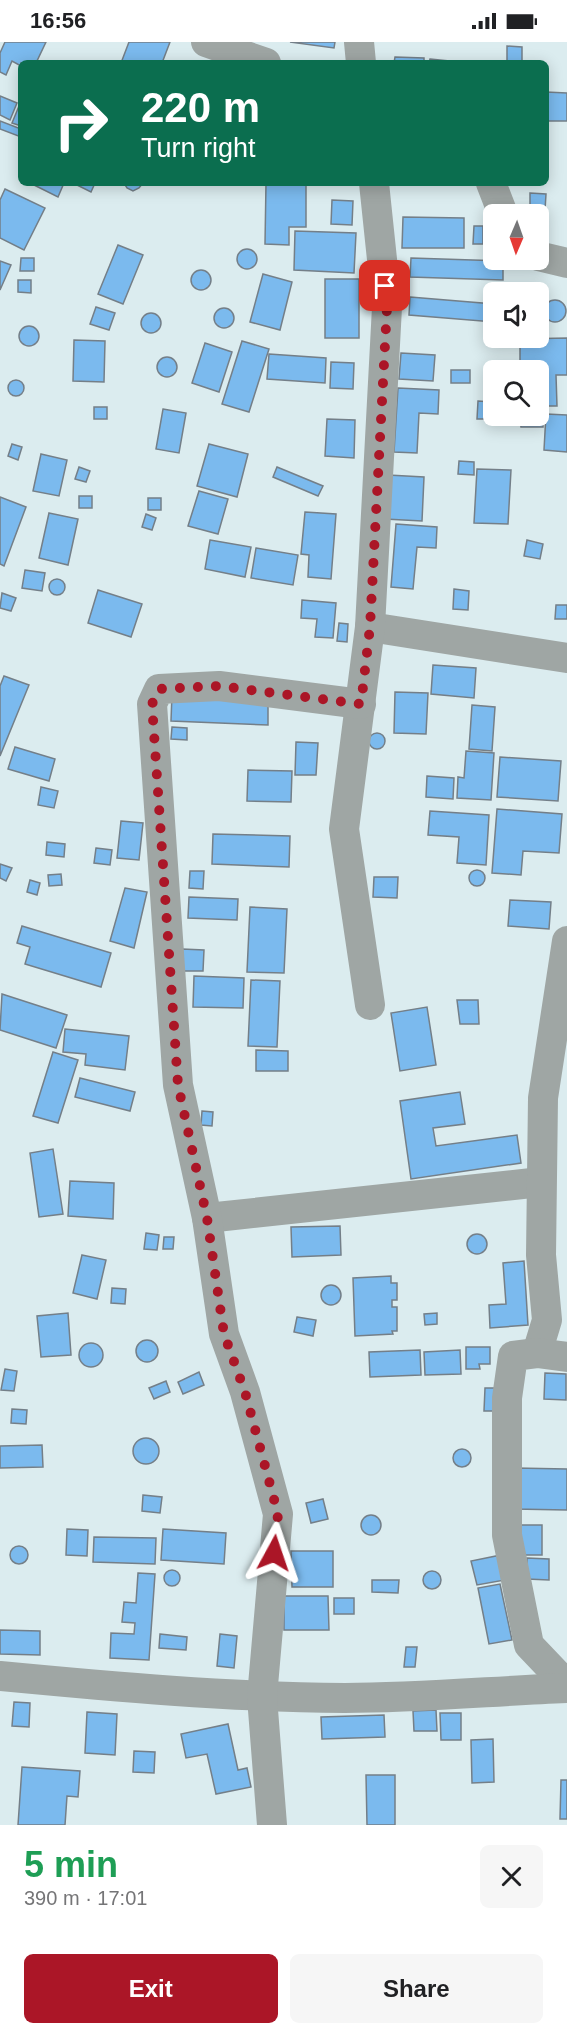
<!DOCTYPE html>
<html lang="en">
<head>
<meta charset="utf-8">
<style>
	:root { --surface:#fff; --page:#f6f6f6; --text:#202124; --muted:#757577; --accent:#ab1627 }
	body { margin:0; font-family:Arial,sans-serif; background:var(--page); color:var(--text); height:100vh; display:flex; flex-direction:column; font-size:22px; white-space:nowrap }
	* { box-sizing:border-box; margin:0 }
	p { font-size:20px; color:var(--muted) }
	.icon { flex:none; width:33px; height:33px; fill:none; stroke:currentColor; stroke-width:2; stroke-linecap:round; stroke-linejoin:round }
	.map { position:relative; height:1783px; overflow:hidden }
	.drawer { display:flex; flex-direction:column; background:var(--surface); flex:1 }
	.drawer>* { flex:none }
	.top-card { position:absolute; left:18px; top:18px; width:531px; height:126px; border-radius:9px; box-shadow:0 3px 15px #0003; background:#0b6e4f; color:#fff; overflow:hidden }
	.needle { width:39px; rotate:182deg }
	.tools { position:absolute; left:483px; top:162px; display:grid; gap:12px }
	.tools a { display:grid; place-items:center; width:66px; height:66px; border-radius:9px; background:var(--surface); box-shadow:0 3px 15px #0003; font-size:30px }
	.pin { position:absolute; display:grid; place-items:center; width:51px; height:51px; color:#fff; margin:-26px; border-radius:12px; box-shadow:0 3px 9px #0006 }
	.me { position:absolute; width:66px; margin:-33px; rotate:5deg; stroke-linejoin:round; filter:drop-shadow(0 0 4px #0008) }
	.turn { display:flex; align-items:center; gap:21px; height:126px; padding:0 24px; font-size:27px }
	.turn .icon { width:78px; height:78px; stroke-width:2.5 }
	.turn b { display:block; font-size:42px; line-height:51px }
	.round { display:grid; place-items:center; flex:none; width:63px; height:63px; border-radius:9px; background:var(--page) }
	.head { display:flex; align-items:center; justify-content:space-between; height:102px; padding:0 24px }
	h1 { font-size:36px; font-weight:700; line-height:45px; color:#1e9e55 }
	.primary-button { display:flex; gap:12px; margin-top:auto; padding:12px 24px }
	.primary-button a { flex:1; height:69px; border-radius:9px; background:var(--accent); color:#fff; font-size:24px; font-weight:700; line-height:69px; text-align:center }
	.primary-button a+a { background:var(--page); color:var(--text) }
	.status { display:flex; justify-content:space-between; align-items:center; height:42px; padding:0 30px; background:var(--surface); direction:ltr }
	.status svg { height:16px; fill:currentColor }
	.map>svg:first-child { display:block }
	.building { fill:#7bbaee; stroke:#747f88; stroke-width:1.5 }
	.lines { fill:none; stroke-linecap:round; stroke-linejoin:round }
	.minor { stroke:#9fa6a4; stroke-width:30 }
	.route { stroke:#ab1627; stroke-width:10; stroke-dasharray:0 18 }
</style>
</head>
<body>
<div class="status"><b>16:56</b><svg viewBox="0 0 49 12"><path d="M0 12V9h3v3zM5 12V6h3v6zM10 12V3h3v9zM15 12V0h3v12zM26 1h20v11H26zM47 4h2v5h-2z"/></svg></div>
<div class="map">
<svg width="567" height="1783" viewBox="0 0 567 1783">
	<rect width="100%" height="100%" fill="#dbecef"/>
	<!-- building -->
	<g class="building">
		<polygon points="5,0 46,0 36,21 21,21 21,24 12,19 6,33 0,30 0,11"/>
		<polygon points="129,0 170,0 162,21 121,21"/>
		<polygon points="290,0 335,0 334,6"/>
		<polygon points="507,4 522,5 522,21 507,21"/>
		<polygon points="395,15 424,16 424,21 394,21"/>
		<polygon points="430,17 449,19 449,21 429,21"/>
		<polygon points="546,50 567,51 567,79 546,79"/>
		<polygon points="0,54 17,61 10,78 0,73"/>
		<polygon points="19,64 21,65 21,84 12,81"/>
		<polygon points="0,79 21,87 21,95 0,87"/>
		<polygon points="30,141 64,141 58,155"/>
		<polygon points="73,141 95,141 91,150"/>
		<polygon points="124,141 143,141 139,146 133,149 127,146"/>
		<polygon points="266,141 306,141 306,185 289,185 289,203 265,202"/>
		<polygon points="5,147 45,166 24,208 0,196 0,158"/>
		<polygon points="530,151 546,152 545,168 530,167"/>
		<polygon points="332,158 353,159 352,183 331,182"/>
		<polygon points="403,175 464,176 464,206 402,206"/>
		<polygon points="474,184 483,184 483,202 473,202"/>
		<polygon points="295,189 356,191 354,231 294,228"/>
		<polygon points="118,203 143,213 123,262 98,252"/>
		<circle cx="247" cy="217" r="10"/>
		<polygon points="21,216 34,216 34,229 20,229"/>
		<polygon points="411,216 503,219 503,238 410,235"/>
		<polygon points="0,219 11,223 0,248"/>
		<circle cx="201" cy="238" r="10"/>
		<polygon points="263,232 292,240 280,288 250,280"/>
		<rect x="325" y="237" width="34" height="59"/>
		<polygon points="18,238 31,238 31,251 18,250"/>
		<polygon points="495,243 509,243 509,250 494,250"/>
		<polygon points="410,255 494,262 494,280 409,273"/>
		<circle cx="555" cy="269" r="11"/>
		<polygon points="96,265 115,271 109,288 90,282"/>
		<circle cx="224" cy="276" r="10"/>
		<circle cx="151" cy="281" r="10"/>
		<circle cx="29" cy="294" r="10"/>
		<polygon points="567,296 567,333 556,333 557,364 543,364 543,385 521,385 520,374 538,374 538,328 520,328 520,297"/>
		<polygon points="74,298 105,299 104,340 73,339"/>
		<polygon points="242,299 269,307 249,370 222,362"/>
		<polygon points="205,301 232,310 219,350 192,341"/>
		<polygon points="401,311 435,313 433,339 399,337"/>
		<polygon points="269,312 326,316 325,341 267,337"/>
		<circle cx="167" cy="325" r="10"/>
		<polygon points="331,320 354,321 353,347 330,346"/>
		<rect x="451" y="328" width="19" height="13"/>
		<circle cx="16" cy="346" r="8"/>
		<polygon points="398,346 439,348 438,372 419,371 417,411 394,410"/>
		<polygon points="478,359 491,360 491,377 477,377"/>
		<rect x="94" y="365" width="13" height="12"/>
		<polygon points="163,367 186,371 179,411 156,407"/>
		<polygon points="546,372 567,373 567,410 544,408"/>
		<polygon points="327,377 355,378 354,416 325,414"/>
		<polygon points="12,402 22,405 18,418 8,414"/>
		<polygon points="209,402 248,412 237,455 197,444"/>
		<polygon points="41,412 67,418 59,454 33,449"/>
		<polygon points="459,419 474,420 474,433 458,432"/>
		<polygon points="79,425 90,429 86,440 75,437"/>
		<polygon points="277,425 323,444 318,454 273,435"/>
		<polygon points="477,427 511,428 508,482 474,481"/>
		<polygon points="388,433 424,435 422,479 385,477"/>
		<polygon points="199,449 228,457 218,492 188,484"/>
		<rect x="79" y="454" width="13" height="12"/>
		<polygon points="0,455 26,465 4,524 0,522"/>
		<rect x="148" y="456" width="13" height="12"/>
		<polygon points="305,470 336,472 331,537 308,535 309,513 301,512"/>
		<polygon points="49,471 78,477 68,523 39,516"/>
		<polygon points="146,472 156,476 152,488 142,485"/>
		<polygon points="396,482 437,485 436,506 417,505 413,547 391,545"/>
		<polygon points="210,498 251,505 245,535 205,527"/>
		<polygon points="527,498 543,502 540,517 524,514"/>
		<polygon points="256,506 298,513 293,543 251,536"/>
		<polygon points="25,528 45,531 42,549 22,546"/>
		<circle cx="57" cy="545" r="8"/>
		<polygon points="454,547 469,549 468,568 453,567"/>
		<polygon points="98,548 142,562 131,595 88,581"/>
		<polygon points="2,551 16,556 11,569 0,566"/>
		<polygon points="302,558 336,561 333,596 315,595 317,577 301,576"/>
		<polygon points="556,563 567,563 567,577 555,577"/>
		<polygon points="339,581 348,582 347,600 337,599"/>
		<polygon points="433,623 476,626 474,656 431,652"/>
		<polygon points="4,634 29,643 0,714 0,644"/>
		<polygon points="395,650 428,651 426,692 394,691"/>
		<polygon points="172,652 268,656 268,683 171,679"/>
		<polygon points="472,663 495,665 492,709 469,707"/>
		<polygon points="172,685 187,686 187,698 171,697"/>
		<circle cx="377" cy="699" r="8"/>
		<polygon points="296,700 318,701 316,733 295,733"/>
		<polygon points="15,705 55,717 49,739 8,727"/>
		<polygon points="466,709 494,711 491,758 457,756 458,735 464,736"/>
		<polygon points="500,715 561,719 558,759 497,755"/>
		<polygon points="248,728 292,729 291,760 247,759"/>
		<polygon points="427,734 454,736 453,757 426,755"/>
		<polygon points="41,745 58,749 54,766 38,763"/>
		<polygon points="497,767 562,772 559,811 523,809 521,833 492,831"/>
		<polygon points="430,769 489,773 486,823 457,821 459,795 428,793"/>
		<polygon points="121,779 143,781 139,818 117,816"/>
		<polygon points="213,792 290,794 289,825 212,822"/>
		<polygon points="47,800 65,802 64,815 46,813"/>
		<polygon points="96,806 112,808 110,823 94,821"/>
		<polygon points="0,822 12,826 6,839 0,836"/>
		<circle cx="477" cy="836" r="8"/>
		<polygon points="190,829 204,829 203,847 189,846"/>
		<polygon points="61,832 62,843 49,844 48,833"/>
		<polygon points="374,835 398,835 397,856 373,855"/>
		<polygon points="30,838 40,841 37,853 27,850"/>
		<polygon points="125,846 147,850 134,906 110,899"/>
		<polygon points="189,855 238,857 237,878 188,876"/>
		<polygon points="510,858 551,860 549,887 508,884"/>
		<polygon points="250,865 287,867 284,931 247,930"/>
		<polygon points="22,884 111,911 101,945 25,922 30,905 17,901"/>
		<polygon points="182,907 204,908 203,929 181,929"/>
		<polygon points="194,934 244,936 243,966 193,965"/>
		<polygon points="251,938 280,939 277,1005 248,1004"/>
		<polygon points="2,952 67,973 56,1006 0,988"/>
		<polygon points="457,958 478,958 479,982 460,982"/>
		<polygon points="427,965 436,1023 400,1029 391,971"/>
		<polygon points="65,987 129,994 125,1028 85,1023 86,1012 63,1010"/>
		<polygon points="256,1008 288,1009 288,1029 256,1029"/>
		<polygon points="53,1010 78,1018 58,1081 33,1074"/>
		<polygon points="80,1036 135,1050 130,1069 75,1055"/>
		<polygon points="460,1050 465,1082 433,1086 436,1104 517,1093 521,1121 411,1137 400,1059"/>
		<polygon points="202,1069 213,1070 212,1084 201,1083"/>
		<polygon points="53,1107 63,1172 39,1175 30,1111"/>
		<polygon points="70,1139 114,1141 113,1177 68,1174"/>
		<polygon points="340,1184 341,1213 292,1215 291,1185"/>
		<polygon points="146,1191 159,1193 157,1208 144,1207"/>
		<circle cx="477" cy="1202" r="10"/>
		<polygon points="164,1195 174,1195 173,1207 163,1207"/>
		<polygon points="82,1213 106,1218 97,1257 73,1251"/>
		<polygon points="524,1219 528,1283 490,1286 489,1263 506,1262 503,1221"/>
		<polygon points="391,1234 391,1241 397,1241 397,1258 392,1258 392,1265 397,1265 397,1289 392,1289 393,1292 355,1294 353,1236"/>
		<circle cx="331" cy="1253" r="10"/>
		<polygon points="112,1246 126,1247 125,1262 111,1261"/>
		<polygon points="68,1271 71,1313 41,1315 37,1274"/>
		<polygon points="437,1271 437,1282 425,1283 424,1272"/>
		<polygon points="297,1275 316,1278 313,1294 294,1290"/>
		<circle cx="147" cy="1309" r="11"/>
		<circle cx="91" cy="1313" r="12"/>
		<polygon points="466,1305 490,1305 490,1322 479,1322 480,1327 466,1327"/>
		<polygon points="420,1308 421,1333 370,1335 369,1310"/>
		<polygon points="460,1308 461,1332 425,1333 424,1310"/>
		<polygon points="5,1327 17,1329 14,1349 1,1348"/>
		<polygon points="199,1330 204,1343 183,1352 178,1340"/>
		<polygon points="545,1331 566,1332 566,1358 544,1357"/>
		<polygon points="166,1339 170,1350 154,1357 149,1346"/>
		<polygon points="485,1346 498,1346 498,1369 484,1369"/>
		<polygon points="12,1367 27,1368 26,1382 11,1381"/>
		<circle cx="146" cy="1409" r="13"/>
		<polygon points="42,1403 43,1425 0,1426 0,1404"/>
		<circle cx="462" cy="1416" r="9"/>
		<polygon points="515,1426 567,1427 567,1468 514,1467"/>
		<polygon points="143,1453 162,1455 160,1471 142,1469"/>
		<polygon points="323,1457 328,1477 311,1481 306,1461"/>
		<circle cx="371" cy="1483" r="10"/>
		<rect x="520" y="1483" width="22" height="30"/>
		<polygon points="67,1487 88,1488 87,1514 66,1513"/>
		<polygon points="163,1487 226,1491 224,1522 161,1518"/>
		<polygon points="94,1495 156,1496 155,1522 93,1520"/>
		<circle cx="19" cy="1513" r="9"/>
		<polygon points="291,1509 333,1509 333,1545 292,1545"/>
		<polygon points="501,1513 505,1538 477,1543 471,1519"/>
		<polygon points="527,1516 549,1517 549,1538 527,1537"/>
		<circle cx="172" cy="1536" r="8"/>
		<circle cx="432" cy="1538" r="9"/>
		<polygon points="138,1531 155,1532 149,1618 110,1616 111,1591 134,1592 135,1581 122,1580 124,1560 136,1561"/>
		<polygon points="372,1538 399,1538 398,1551 372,1550"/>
		<polygon points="500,1542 512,1598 489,1602 478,1546"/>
		<polygon points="284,1554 328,1554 329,1588 284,1588"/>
		<rect x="334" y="1556" width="20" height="16"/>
		<polygon points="0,1588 40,1589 40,1613 0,1612"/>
		<polygon points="160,1592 187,1595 186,1608 159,1606"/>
		<polygon points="220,1592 237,1594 234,1626 217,1624"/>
		<polygon points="406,1605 417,1605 415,1625 404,1625"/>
		<polygon points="14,1660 30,1661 29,1685 12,1684"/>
		<polygon points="436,1668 437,1689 414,1689 413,1669"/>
		<polygon points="87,1670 117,1672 115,1713 85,1711"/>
		<polygon points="440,1671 461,1671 461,1698 441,1698"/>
		<polygon points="384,1673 385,1695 322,1697 321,1675"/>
		<polygon points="228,1682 238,1728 247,1726 251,1745 216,1752 207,1712 186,1716 181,1692"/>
		<polygon points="493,1697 494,1740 472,1741 471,1698"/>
		<polygon points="134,1709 155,1710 154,1731 133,1730"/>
		<polygon points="22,1725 80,1729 78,1755 67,1754 65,1783 18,1783"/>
		<polygon points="366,1733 395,1733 395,1783 367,1783"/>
		<polygon points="561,1738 567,1738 567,1777 560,1777"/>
	</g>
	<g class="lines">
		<!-- minor -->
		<g class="minor">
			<polyline points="206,0 266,21"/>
			<polyline points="359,0 361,21"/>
			<polyline points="491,141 503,172"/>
			<polyline points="538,214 567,221"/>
			<polyline points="370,585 567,616"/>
			<polyline points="370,963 344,787 370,585 387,265 374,141"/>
			<polyline points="207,1176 541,1140"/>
			<polyline points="537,1311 547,1278 541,1213 543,1056 567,899"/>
			<polyline points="567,1315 537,1311 513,1314 507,1356 507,1493 529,1603 567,1643"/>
			<path d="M0 1634C115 1645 229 1655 345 1656 418 1656 493 1649 567 1646"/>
			<polyline points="272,1783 262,1655 278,1472 245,1350 224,1292 207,1176 178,1043 152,662 159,647 219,644 361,662"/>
		</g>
	</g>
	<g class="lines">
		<!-- route -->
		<polyline class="route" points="274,1511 278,1472 245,1350 224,1292 207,1176 178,1043 152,662 159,647 219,644 361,662 370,585 387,265 385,244"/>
	</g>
</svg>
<div class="tools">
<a><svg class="needle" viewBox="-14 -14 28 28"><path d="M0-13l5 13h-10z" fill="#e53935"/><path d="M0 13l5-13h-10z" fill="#757577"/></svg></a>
<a><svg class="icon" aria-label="sound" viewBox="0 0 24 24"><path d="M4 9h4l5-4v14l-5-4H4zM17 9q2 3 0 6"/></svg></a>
<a><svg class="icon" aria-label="search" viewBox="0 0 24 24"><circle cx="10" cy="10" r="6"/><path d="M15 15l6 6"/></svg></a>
</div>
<div class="pin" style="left:385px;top:244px;background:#d93025"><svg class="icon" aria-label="arrive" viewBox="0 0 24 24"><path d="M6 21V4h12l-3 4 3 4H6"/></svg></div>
<svg class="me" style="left:274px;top:1511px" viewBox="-20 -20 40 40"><path d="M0-17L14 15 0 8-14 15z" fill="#ab1627" stroke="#fff" stroke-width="4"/></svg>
<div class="top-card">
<div class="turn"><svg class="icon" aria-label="right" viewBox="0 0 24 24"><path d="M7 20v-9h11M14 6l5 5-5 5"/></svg><div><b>220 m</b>Turn right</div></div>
</div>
</div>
<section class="drawer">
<div class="head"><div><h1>5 min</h1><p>390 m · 17:01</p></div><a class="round"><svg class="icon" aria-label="close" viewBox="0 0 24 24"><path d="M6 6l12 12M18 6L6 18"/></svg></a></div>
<div class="primary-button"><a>Exit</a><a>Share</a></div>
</section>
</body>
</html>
